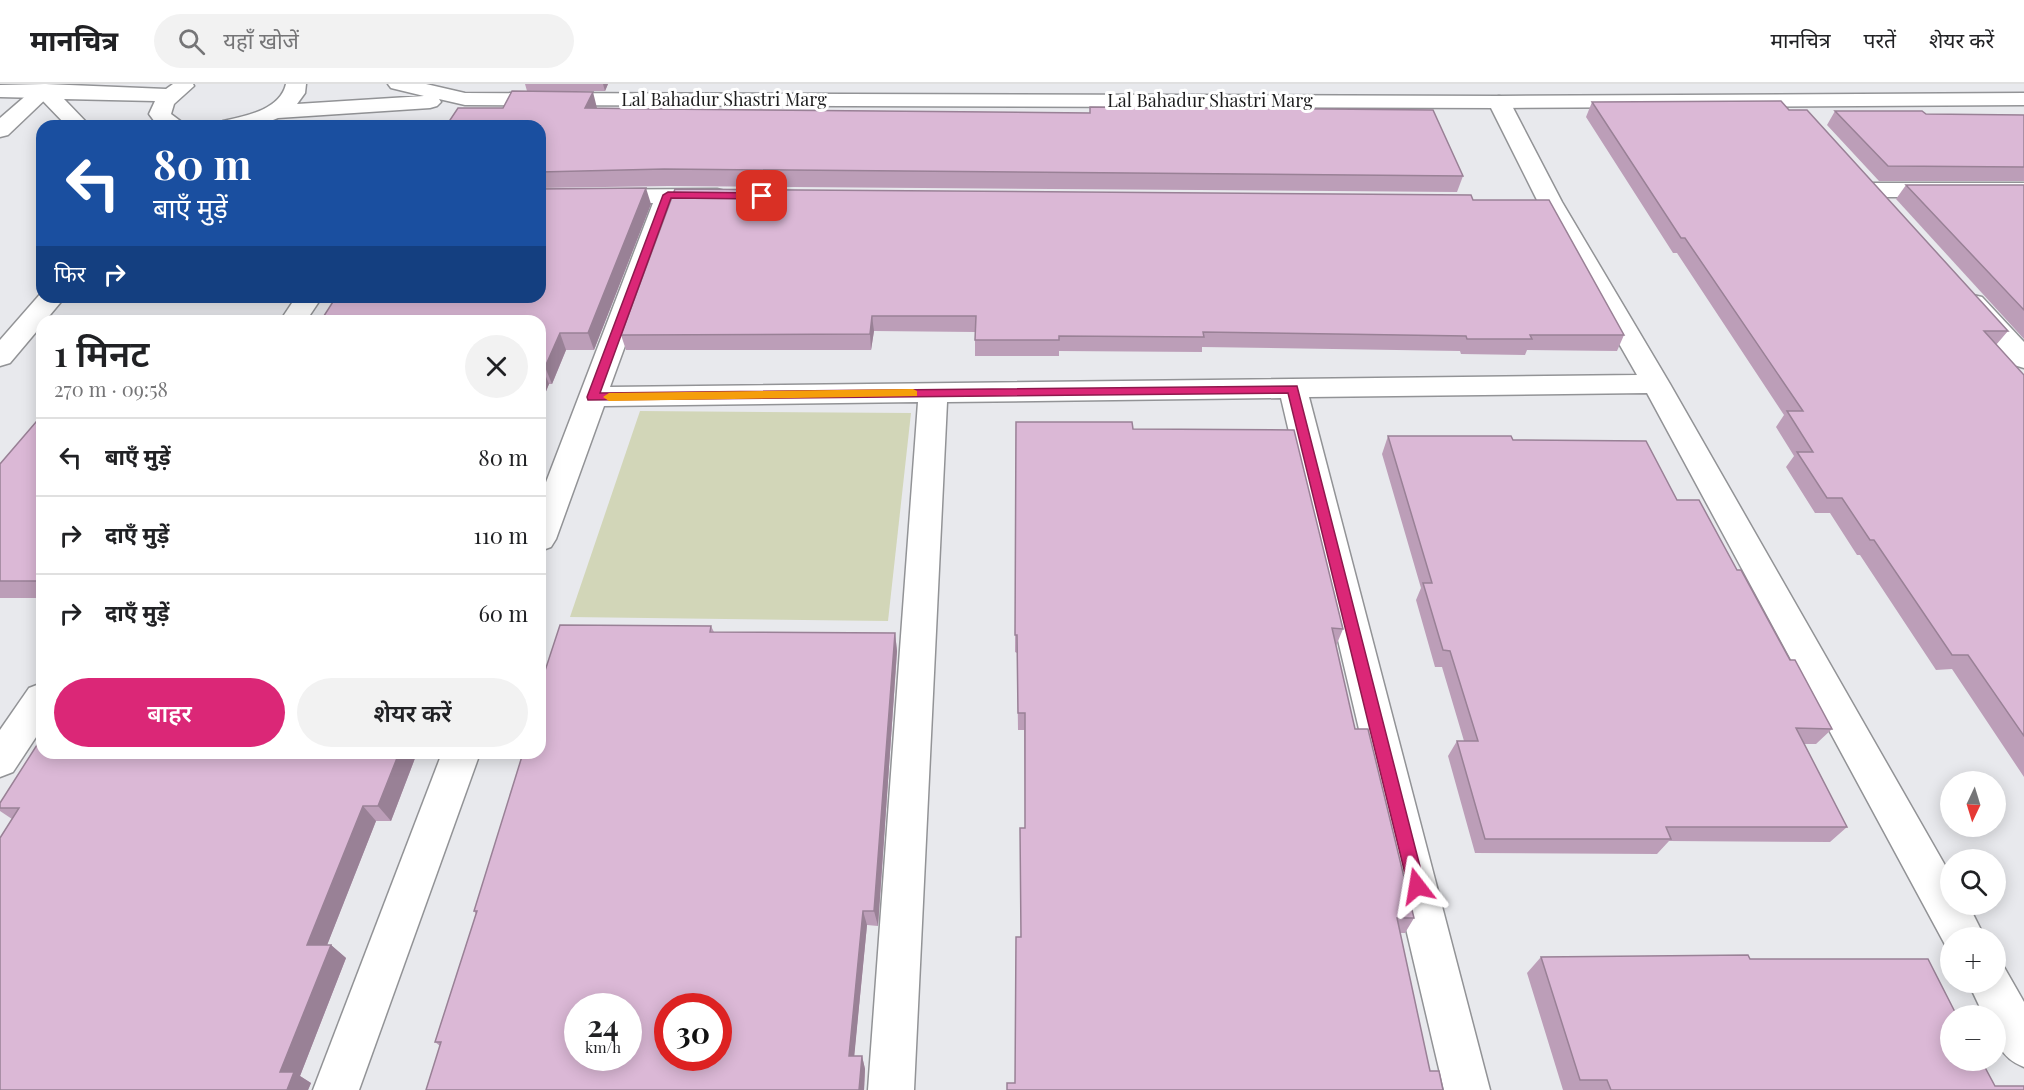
<!DOCTYPE html>
<html lang="hi">
<head>
<meta charset="utf-8">
<style>
	:root { --surface:#fff; --page:#f2f2f2; --text:#202124; --muted:#757577; --line:#e0e0e0; --accent:#db2777 }
	body { margin:0; font-family:"Playfair Display","Noto Sans Devanagari",serif; background:var(--page); color:var(--text); height:100vh; display:flex; flex-direction:column; font-size:22px; white-space:nowrap }
	* { box-sizing:border-box; margin:0 }
	p { font-size:20px; color:var(--muted) }
	.icon { flex:none; width:33px; height:33px; fill:none; stroke:currentColor; stroke-width:2; stroke-linecap:round; stroke-linejoin:round }
	.map { position:relative; flex:1; overflow:hidden }
	.panel { position:absolute; left:36px; top:231px; width:510px; height:444px; display:flex; flex-direction:column; background:var(--surface); border-radius:18px; box-shadow:0 3px 15px #0003 }
	.panel>* { flex:none }
	.top-card { position:absolute; left:36px; top:36px; width:510px; height:183px; border-radius:18px; box-shadow:0 3px 15px #0003; background:#1a4fa0; color:#fff; overflow:hidden }
	.needle { width:39px; rotate:184deg }
	.controls { position:absolute; left:1940px; top:687px; display:grid; gap:12px }
	.controls a { display:grid; place-items:center; width:66px; height:66px; border-radius:50%; background:var(--surface); box-shadow:0 3px 15px #0003; font-size:30px }
	.speed { position:absolute; left:564px; top:909px; display:flex; gap:12px; font-size:30px; font-weight:700; text-align:center }
	.speed>* { display:grid; place-content:center; width:78px; height:78px; border-radius:50%; background:var(--surface); box-shadow:0 3px 15px #0003; line-height:1 }
	.speed small { font-size:15px; font-weight:400 }
	.speed .limit { border:9px solid #d22; background:#fff; color:#111 }
	.pin { position:absolute; display:grid; place-items:center; width:51px; height:51px; color:#fff; margin:-26px; border-radius:12px; box-shadow:0 3px 9px #0006 }
	.me { position:absolute; width:66px; margin:-33px; rotate:346deg; stroke-linejoin:round; filter:drop-shadow(0 0 4px #0008) }
	.turn { display:flex; align-items:center; gap:21px; height:126px; padding:0 18px; font-size:27px }
	.turn .icon { width:78px; height:78px; stroke-width:2.5 }
	.turn b { display:block; font-size:42px; line-height:51px }
	.then { display:flex; align-items:center; height:57px; padding:0 18px; background:#0003; gap:12px; font-size:22px }
	.round { display:grid; place-items:center; flex:none; width:63px; height:63px; border-radius:32px; background:var(--page) }
	.headline { display:flex; align-items:center; justify-content:space-between; height:102px; padding:0 18px }
	h1 { font-size:36px; font-weight:600; line-height:45px }
	.action { display:flex; gap:12px; margin-top:auto; padding:12px 18px }
	.action a { flex:1; height:69px; border-radius:36px; background:var(--accent); color:#fff; font-size:24px; font-weight:600; line-height:69px; text-align:center }
	.action a+a { background:var(--page); color:var(--text) }
	ul { padding:0; list-style:none }
	li { display:flex; align-items:center; gap:18px; height:78px; padding:0 18px; border-top:2px solid var(--line) }
	li div { flex:1 }
	li b { display:block; font-size:22px }
	li em { font-style:normal }
	header { display:flex; align-items:center; gap:36px; box-sizing:border-box; height:84px; padding:0 30px; background:var(--surface); border-bottom:2px solid var(--line) }
	header strong { font-size:28px }
	nav { display:flex; gap:33px; margin-inline-start:auto; font-size:21px }
	.search { width:420px; height:54px; background:var(--page); display:flex; align-items:center; gap:15px; box-sizing:border-box; padding:0 21px; border-radius:33px; color:var(--muted); font-size:22px }
	.map>svg:first-child { display:block }
	.green { fill:#d2d6b8 }
	.lines { fill:none; stroke-linecap:round; stroke-linejoin:round }
	.minor-casing { stroke:#929396; stroke-width:3 }
	.tertiary-casing { stroke:#929396; stroke-width:3 }
	.minor { fill:#fff; fill-rule:evenodd }
	.tertiary { fill:#fff; fill-rule:evenodd }
	.wall { fill:#bc9eb8 }
	.shaded-wall { fill:#998196 }
	.building { fill:#dbb8d6; stroke:#998196; stroke-width:1.5; fill-rule:evenodd }
	.route { fill:#db2777; stroke:#8e194d; stroke-width:1.5 }
	.slow { fill:#f59e0b }
	.labels { text-anchor:middle; stroke-width:6; stroke-linejoin:round; paint-order:stroke }
	.far-street-label { font-size:18px; fill:#1d1d1e; stroke:#fff }
</style>
</head>
<body>
<header>
<strong>मानचित्र</strong>
<div class="search"><svg class="icon" aria-label="search" viewBox="0 0 24 24"><circle cx="10" cy="10" r="6"/><path d="M15 15l6 6"/></svg>यहाँ खोजें</div>
<nav><a>मानचित्र</a><a>परतें</a><a>शेयर करें</a></nav>
</header>
<div class="map">
<svg width="2024" height="1006" viewBox="0 0 2024 1006">
	<rect width="100%" height="100%" fill="#e8e9ed"/>
	<!-- green -->
	<polygon class="green" points="640,327 911,329 888,537 570,533"/>
	<g class="lines">
		<defs>
			<g id="minor">
				<polygon points="45,0 51,2 54,6 51,10 8,51 0,53 0,34 37,2"/>
				<polygon points="1499,12 1506,14 1510,18 1562,118 1670,300 1950,790 1950,820 1968,820 1985,854 1950,854 1949,868 1647,309 1309,313 1490,1006 1444,1006 1281,314 947,318 914,1006 868,1006 918,318 604,322 556,455 551,463 540,467 540,414 653,119 540,120 540,106 717,105 725,107 729,112 725,117 677,119 610,303 1637,291 1538,118 1488,18 1492,14"/>
				<polygon points="1871,99 2024,99 2024,113 1871,113 1863,111 1859,106 1863,101"/>
				<polygon points="1973,211 1982,213 2024,258 2024,284 2014,281 1964,225 1960,219 1964,213"/>
				<polygon points="296,213 322,213 306,237 280,237"/>
				<polygon points="42,599 42,644 13,688 0,693 0,646 29,604"/>
				<polygon points="442,669 480,669 359,1006 313,1006"/>
				<path d="M1995 879 2004 883 2024 918V983C1999 973 1995 957 1995 932H1984L1968 898H1995Z"/>
			</g>
			<g id="tertiary">
				<polygon points="45,0 166,5 173,0 193,0 194,2 174,20 171,30 187,42 158,42 149,30 155,17 64,15 90,42 67,42 40,14 0,13 0,1"/>
				<path d="M286 0H306L305 9 297 20 424 12 391 4 388 0H426L465 9 1499 12 2024 9V21L1499 24 465 21 439 15 441 18 437 22 430 24 278 34 258 42H220L223 37C246 32 280 26 286 0Z"/>
				<polygon points="42,208 42,213 65,213 45,237 42,237 42,241 10,279 0,282 0,256"/>
			</g>
		</defs>
		<!-- minor casing -->
		<use href="#minor" class="minor-casing"/>
		<!-- tertiary casing -->
		<use href="#tertiary" class="tertiary-casing"/>
		<!-- minor -->
		<use href="#minor" class="minor"/>
		<!-- tertiary -->
		<use href="#tertiary" class="tertiary"/>
	</g>
	<!-- wall -->
	<g class="wall">
		<polygon points="525,0 608,0 605,7 527,7"/>
		<polygon points="1592,18 1789,26 2008,247 1996,261 2024,291 2024,693 1952,585 1936,586 1860,471 1857,471 1830,429 1815,429 1786,383 1794,372 1776,343 1784,331 1677,169 1673,169 1586,33"/>
		<polygon points="1090,23 1463,92 1457,108 668,102 540,104 540,42 597,24 1090,29"/>
		<polygon points="1835,27 1926,30 2024,31 2024,97 1879,97 1827,41"/>
		<polygon points="1906,101 2024,101 2024,255 1896,115"/>
		<polygon points="1473,116 1624,251 1617,267 1527,266 1525,271 1461,270 1460,267 1202,263 1202,268 1059,267 1059,272 975,272 975,248 874,247 871,266 626,266 621,251"/>
		<polygon points="651,120 594,266 566,266 552,300 549,300 540,322 540,237 322,235"/>
		<polygon points="42,331 42,514 0,514 0,380"/>
		<polygon points="1016,338 1133,345 1343,545 1336,562 1355,645 1414,834 1405,849 1400,849 1015,999 1025,744 1024,646 1018,646 1017,569 1015,568"/>
		<polygon points="1388,352 1513,356 1677,416 1737,486 1790,576 1832,645 1816,660 1804,660 1847,743 1830,758 1669,757 1657,770 1475,769 1448,672 1457,657 1464,657 1442,583 1435,583 1416,516 1421,504 1382,370"/>
		<polygon points="711,542 714,548 895,549 897,567 878,842 867,841 854,972 862,972 865,985 864,1006 426,1006 440,962 435,958 476,830 474,827"/>
		<polygon points="417,669 391,737 376,737 327,861 331,861 346,874 300,992 311,999 308,1006 12,735 0,727 0,719"/>
		<polygon points="1541,873 1750,875 1995,1002 2024,1006 1563,1006 1527,889"/>
	</g>
	<!-- shaded-wall -->
	<g class="shaded-wall">
		<polygon points="603,0 608,0 605,7"/>
		<polygon points="593,8 597,24 585,24"/>
		<polygon points="646,104 651,120 594,266 588,249"/>
		<polygon points="872,232 874,247 871,266 870,250"/>
		<polygon points="560,249 566,266 552,300 545,283"/>
		<polygon points="542,283 549,300 540,322 540,288"/>
		<polygon points="895,549 897,567 878,842 874,827"/>
		<polygon points="399,669 417,669 391,737 378,722"/>
		<polygon points="363,722 376,737 322,874 307,861"/>
		<polygon points="863,827 867,841 853,985 849,972"/>
		<polygon points="331,861 346,874 300,992 311,999 308,1006 287,1006 280,988"/>
		<polygon points="862,972 865,985 864,1006 859,1006"/>
	</g>
	<!-- building -->
	<g class="building">
		<polygon points="512,7 593,8 585,24 655,25 1090,29 1090,23 1433,26 1463,92 664,85 540,88 540,42 446,42 458,24 503,24"/>
		<polygon points="1781,17 1789,26 1807,26 2008,247 1984,247 2024,291 2024,652 1968,571 1952,571 1874,456 1870,456 1842,414 1827,414 1797,368 1813,368 1787,327 1803,327 1685,154 1681,154 1592,18"/>
		<polygon points="1835,27 1922,27 1926,30 2024,31 2024,83 1888,82"/>
		<polygon points="1906,101 2024,101 2024,226"/>
		<polygon points="646,104 588,249 560,249 545,283 542,283 540,288 540,237 318,237 320,235 322,235 336,213 540,213 540,105"/>
		<polygon points="675,105 1471,111 1473,116 1549,116 1624,251 1530,251 1532,255 1467,255 1466,252 1203,248 1204,253 1059,252 1059,256 975,256 976,232 872,232 870,250 621,251"/>
		<polygon points="42,331 42,497 0,497 0,380"/>
		<polygon points="1016,338 1132,338 1133,345 1294,346 1343,545 1332,544 1355,645 1368,645 1414,834 1397,834 1430,987 1439,987 1443,1006 1007,1006 1007,999 1015,999 1016,853 1021,853 1020,744 1025,744 1025,629 1018,629 1017,551 1015,551"/>
		<polygon points="1388,352 1511,352 1513,356 1646,357 1677,416 1699,416 1737,486 1741,486 1790,576 1795,576 1832,645 1796,644 1847,743 1666,743 1671,755 1485,755 1457,657 1478,657 1450,567 1443,566 1423,499 1432,499"/>
		<path d="M560 541 711 542 710 548 895 549 874 827H863L849 972H862L859 1006H426L441 958H435L477 827H474L523 669H540V602ZM578 922H628V974H578ZM668 922H718V974H668Z"/>
		<polygon points="42,653 42,669 399,669 378,722 363,722 307,861 331,861 280,988 294,988 287,1006 0,1006 0,754 19,724 0,724 0,719"/>
		<polygon points="1748,871 1750,875 1928,875 1957,932 1950,932 1950,976 1981,976 1995,1002 2024,1002 2024,1006 1611,1006 1607,996 1580,996 1541,873"/>
	</g>
	<!-- route -->
	<polygon class="route" points="668,108 762,109 767,112 762,115 671,114 600,309 1297,302 1425,802 1422,808 1417,810 1411,808 1408,802 1288,309 588,316 587,313 663,111"/>
	<!-- slow -->
	<polygon class="slow" points="913,305 917,307 917,312 609,317 603,313 609,309"/>
	<g class="labels">
		<!-- far-street labels -->
		<g class="far-street-label">
			<text x="724" y="22">Lal Bahadur Shastri Marg</text>
			<text x="1210" y="23">Lal Bahadur Shastri Marg</text>
		</g>
	</g>
</svg>
<div class="controls">
<a><svg class="needle" viewBox="-14 -14 28 28"><path d="M0-13l5 13h-10z" fill="#e53935"/><path d="M0 13l5-13h-10z" fill="#757577"/></svg></a>
<a><svg class="icon" aria-label="search" viewBox="0 0 24 24"><circle cx="10" cy="10" r="6"/><path d="M15 15l6 6"/></svg></a>
<a>+</a>
<a>−</a>
</div>
<div class="speed"><div>24<small>km/h</small></div><div class="limit">30</div></div>
<div class="pin" style="left:762px;top:112px;background:#d93025"><svg class="icon" aria-label="arrive" viewBox="0 0 24 24"><path d="M6 21V4h12l-3 4 3 4H6"/></svg></div>
<svg class="me" style="left:1417px;top:802px" viewBox="-20 -20 40 40"><path d="M0-17L14 15 0 8-14 15z" fill="#db2777" stroke="#fff" stroke-width="4"/></svg>
<div class="top-card">
<div class="turn"><svg class="icon" aria-label="left" viewBox="0 0 24 24"><path d="M17 20v-9H6M10 6l-5 5 5 5"/></svg><div><b>80 m</b>बाएँ मुड़ें</div></div>
<div class="then">फिर<svg class="icon" aria-label="right" viewBox="0 0 24 24"><path d="M7 20v-9h11M14 6l5 5-5 5"/></svg></div>
</div>
<section class="panel">
<div class="headline"><div><h1>1 मिनट</h1><p>270 m · 09:58</p></div><a class="round"><svg class="icon" aria-label="close" viewBox="0 0 24 24"><path d="M6 6l12 12M18 6L6 18"/></svg></a></div>
<ul>
<li><svg class="icon" aria-label="left" viewBox="0 0 24 24"><path d="M17 20v-9H6M10 6l-5 5 5 5"/></svg><div><b>बाएँ मुड़ें</b></div><em>80 m</em></li>
<li><svg class="icon" aria-label="right" viewBox="0 0 24 24"><path d="M7 20v-9h11M14 6l5 5-5 5"/></svg><div><b>दाएँ मुड़ें</b></div><em>110 m</em></li>
<li><svg class="icon" aria-label="right" viewBox="0 0 24 24"><path d="M7 20v-9h11M14 6l5 5-5 5"/></svg><div><b>दाएँ मुड़ें</b></div><em>60 m</em></li>
</ul>
<div class="action"><a>बाहर</a><a>शेयर करें</a></div>
</section>
</div>
</body>
</html>
